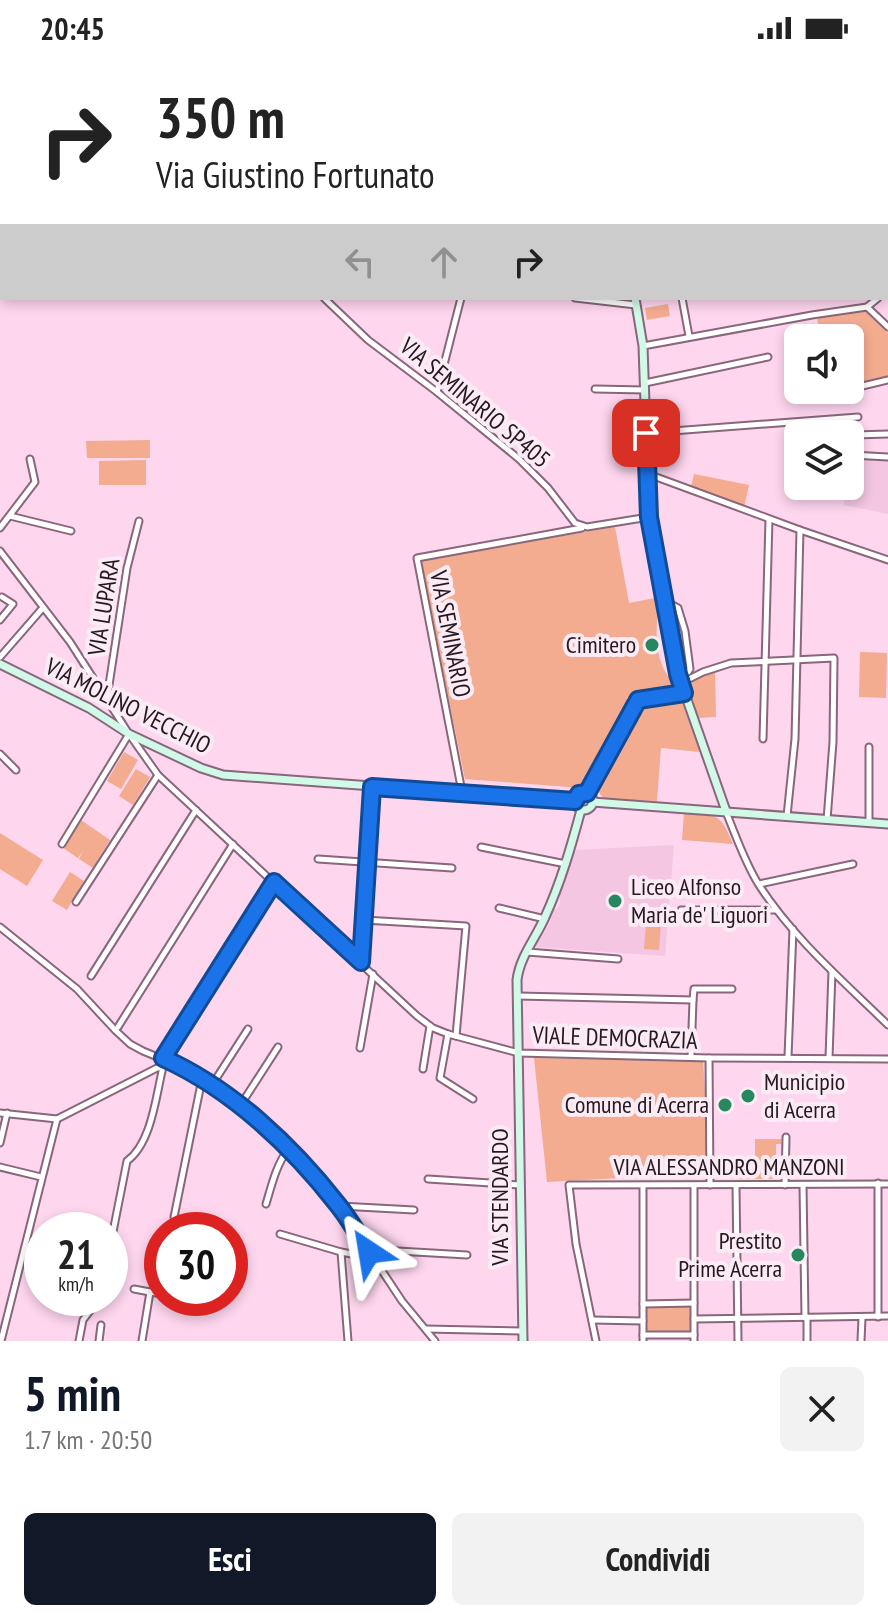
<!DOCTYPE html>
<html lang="it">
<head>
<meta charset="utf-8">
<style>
	:root { --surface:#fff; --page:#f2f2f2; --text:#222; --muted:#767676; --accent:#111827 }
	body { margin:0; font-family:"PT Sans Narrow",sans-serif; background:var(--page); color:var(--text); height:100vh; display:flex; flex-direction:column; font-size:30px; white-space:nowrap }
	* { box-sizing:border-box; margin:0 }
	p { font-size:26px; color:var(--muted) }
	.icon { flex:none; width:44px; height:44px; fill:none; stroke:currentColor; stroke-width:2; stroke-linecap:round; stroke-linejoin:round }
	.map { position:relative; height:1285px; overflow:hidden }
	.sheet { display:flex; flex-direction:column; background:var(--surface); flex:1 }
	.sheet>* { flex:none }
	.banner { position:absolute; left:0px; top:0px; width:888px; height:244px; box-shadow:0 4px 12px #0003; background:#fff; color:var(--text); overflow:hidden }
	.tools { position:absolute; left:784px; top:268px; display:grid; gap:16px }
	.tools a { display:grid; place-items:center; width:80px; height:80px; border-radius:12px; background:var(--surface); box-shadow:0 4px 12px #0003; font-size:40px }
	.speed { position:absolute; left:24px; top:1156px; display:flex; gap:16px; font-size:40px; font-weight:700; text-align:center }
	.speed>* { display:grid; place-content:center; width:104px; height:104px; border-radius:50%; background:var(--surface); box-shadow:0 4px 12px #0003; line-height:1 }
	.speed small { font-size:20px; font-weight:400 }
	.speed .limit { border:12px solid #d22; background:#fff; color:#111 }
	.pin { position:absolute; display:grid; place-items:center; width:68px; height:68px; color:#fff; margin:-34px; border-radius:16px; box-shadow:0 4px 12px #0006 }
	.me { position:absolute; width:88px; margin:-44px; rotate:327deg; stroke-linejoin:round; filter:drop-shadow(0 0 6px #0008) }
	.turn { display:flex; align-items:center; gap:28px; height:168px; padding:0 24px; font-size:36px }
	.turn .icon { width:104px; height:104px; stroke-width:2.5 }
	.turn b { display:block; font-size:56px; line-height:68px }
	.lanes { display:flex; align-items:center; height:76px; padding:0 24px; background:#0003; justify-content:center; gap:40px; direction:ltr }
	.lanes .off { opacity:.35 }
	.round { display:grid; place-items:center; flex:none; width:84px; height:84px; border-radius:12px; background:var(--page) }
	.overview { display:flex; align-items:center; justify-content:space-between; height:136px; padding:0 24px }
	h1 { font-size:48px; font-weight:700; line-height:60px; color:var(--accent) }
	.cta { display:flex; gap:16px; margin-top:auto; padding:16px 24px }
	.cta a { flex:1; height:92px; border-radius:12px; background:var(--accent); color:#fff; font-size:32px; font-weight:700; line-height:92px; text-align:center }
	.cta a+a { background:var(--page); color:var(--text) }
	.status { display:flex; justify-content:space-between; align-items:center; height:56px; padding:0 40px; background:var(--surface); direction:ltr }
	.status svg { height:22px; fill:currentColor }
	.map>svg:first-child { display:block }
	.built { fill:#f4c6e1 }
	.green { fill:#f3ac90 }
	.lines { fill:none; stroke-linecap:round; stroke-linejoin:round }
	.street-casing { stroke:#88667b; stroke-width:9 }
	.secondary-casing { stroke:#88667b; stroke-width:11 }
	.street { stroke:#fff; stroke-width:5 }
	.secondary { stroke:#d0f9e7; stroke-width:7 }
	.route-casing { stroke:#114b97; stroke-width:20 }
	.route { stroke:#1a73e8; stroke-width:14 }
	.poi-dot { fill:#278860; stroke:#fbebf5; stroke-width:3 }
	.labels { text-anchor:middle; stroke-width:8; stroke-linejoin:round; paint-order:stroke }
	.street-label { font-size:24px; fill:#261821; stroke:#fbebf5 }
	.poi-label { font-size:24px; fill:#261821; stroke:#fbebf5; text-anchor:end }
</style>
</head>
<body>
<div class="status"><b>20:45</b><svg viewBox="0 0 49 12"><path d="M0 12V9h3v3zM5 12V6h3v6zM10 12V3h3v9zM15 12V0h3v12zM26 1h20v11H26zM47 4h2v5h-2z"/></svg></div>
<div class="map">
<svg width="888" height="1285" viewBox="0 0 888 1285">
	<rect width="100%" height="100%" fill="#fed6ee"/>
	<!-- built -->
	<g class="built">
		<polygon points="850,402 888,405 888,458 844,449 846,430 850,430"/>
		<polygon points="674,789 665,900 536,891 535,887 542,881 551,864 549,860 552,856 558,851 560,847 560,838 575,794"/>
	</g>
	<!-- green -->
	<g class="green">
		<polygon points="668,248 670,260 647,264 645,252"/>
		<polygon points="865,255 888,277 888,320 850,329 850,282 820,282 817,261"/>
		<polygon points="150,384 150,402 87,402 86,385"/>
		<polygon points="146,404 146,429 99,429 99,405"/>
		<polygon points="694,418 749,429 744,451 691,431"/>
		<path d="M615 471 629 547 660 541C657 563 653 589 663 611 666 619 672 624 675 633L627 641 628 651 619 673 593 717 580 732 465 723 420 504Z"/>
		<polygon points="860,596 887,597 886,642 859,641"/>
		<polygon points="715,613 716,661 697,662 687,633 694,624"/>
		<path d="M678 643 682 645 700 696 661 692 657 745 605 743C598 738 598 733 598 725L639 649Z"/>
		<polygon points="124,696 138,704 121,733 107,725"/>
		<polygon points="136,713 150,721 133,749 119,740"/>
		<path d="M684 757C717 759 720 756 733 788L682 784Z"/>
		<polygon points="81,764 110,784 93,812 79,803 83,795 78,802 63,792"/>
		<polygon points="0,777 43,804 27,830 0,813"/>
		<polygon points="70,816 84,825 67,854 52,845"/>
		<polygon points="646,867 661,868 659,894 644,893"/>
		<polygon points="534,1002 703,1004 710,1115 686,1112 679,1115 679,1122 641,1117 640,1121 547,1126"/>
		<polygon points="755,1083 781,1083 781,1088 776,1088 776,1114 781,1115 781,1123 735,1123 735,1111 755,1110"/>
		<polygon points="645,1250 690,1250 691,1276 645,1277"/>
	</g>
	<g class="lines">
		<defs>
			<g id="street">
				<polyline points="745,0 746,2"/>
				<polyline points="680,2 683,0"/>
				<polyline points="0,45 2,47"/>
				<polyline points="886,236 888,234"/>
				<polyline points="324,242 368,284 437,336 519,403 548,432 575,467 587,471 649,461"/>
				<polyline points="575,242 636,249"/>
				<polyline points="682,242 689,280"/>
				<polyline points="867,251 888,271"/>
				<polyline points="643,290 812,259 867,251 878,242"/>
				<polyline points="645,327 768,301"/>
				<polyline points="595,333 645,334"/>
				<polyline points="850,333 888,324"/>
				<polyline points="437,336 461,242"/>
				<polyline points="810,342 844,334"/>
				<polyline points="646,377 858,361"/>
				<polyline points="855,379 888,378"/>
				<polyline points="851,399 888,401"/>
				<polyline points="648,418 800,474 888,504"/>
				<polyline points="10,460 71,475"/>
				<polyline points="0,472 35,426 30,403"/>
				<polyline points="0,495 70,586 129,678 158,719 417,960 433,972 448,978 519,997 709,1002 888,1003"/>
				<polyline points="665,545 678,552 685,575 690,613 688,616 678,618"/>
				<polyline points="0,564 13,548 2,541"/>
				<polyline points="0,601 41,554"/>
				<polyline points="681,627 703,616 731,607 834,602 833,686 827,764"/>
				<polyline points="107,642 127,512 139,465"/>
				<polyline points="763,683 769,463"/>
				<polyline points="869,691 869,767"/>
				<polyline points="0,698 16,714"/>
				<polyline points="462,736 417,502 582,472"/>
				<path d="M726 756C736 780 745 807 759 829 793 882 843 925 888 969"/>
				<polyline points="787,760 795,683 800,474"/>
				<polyline points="62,788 129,678"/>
				<polyline points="481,791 566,808"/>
				<polyline points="318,803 452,812"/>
				<polyline points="759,828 853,808"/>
				<polyline points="76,846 158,719"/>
				<polyline points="499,852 545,863"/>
				<polyline points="681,854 776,854"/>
				<polyline points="364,864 466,870 456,980"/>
				<polyline points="0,871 77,933 116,975 130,988 143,995 184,1012 212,1029 240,1050 288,1093 339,1150 402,1245 435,1285"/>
				<polyline points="527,896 618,903"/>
				<polyline points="361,906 372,731"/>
				<polyline points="91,920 196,754"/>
				<polyline points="518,940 693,944 694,933 732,933"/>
				<polyline points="118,971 233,788"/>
				<polyline points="448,978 440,1022 473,1043"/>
				<polyline points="360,992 373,918"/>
				<polyline points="163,1001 274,826"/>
				<polyline points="691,1001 693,944"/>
				<polyline points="788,1001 793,873"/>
				<polyline points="709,1002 710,1129"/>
				<polyline points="829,1002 832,915"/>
				<polyline points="423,1013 430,970"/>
				<polyline points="212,1029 248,973"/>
				<polyline points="240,1050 278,991"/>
				<polyline points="0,1057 57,1063 157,1012 163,1011"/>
				<polyline points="0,1087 7,1057"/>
				<polyline points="0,1111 41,1121"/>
				<polyline points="428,1123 520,1129"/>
				<polyline points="878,1127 878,1261"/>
				<polyline points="736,1129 738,1285"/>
				<polyline points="785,1129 786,1081"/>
				<polyline points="803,1129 805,1262"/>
				<polyline points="643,1130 643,1285"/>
				<polyline points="694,1130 694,1285"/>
				<path d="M266 1148C272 1128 276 1110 288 1093"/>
				<polyline points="340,1150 414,1154"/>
				<polyline points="174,1161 202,1023"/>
				<polyline points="280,1178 341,1196"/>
				<path d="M110 1191 127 1105C152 1087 156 1039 163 1011L168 1004"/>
				<polyline points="369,1196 380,1194 467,1199"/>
				<polyline points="134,1233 150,1236"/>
				<polyline points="181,1242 185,1243"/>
				<polyline points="643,1248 694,1247"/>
				<polyline points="694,1263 888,1260"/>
				<polyline points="592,1264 643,1265"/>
				<polyline points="426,1273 523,1275"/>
				<polyline points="643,1279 694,1279"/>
				<polyline points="1,1285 57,1063"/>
				<polyline points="79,1285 83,1264 100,1242"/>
				<polyline points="99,1285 101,1269"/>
				<polyline points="142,1285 150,1236 162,1238"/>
				<polyline points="348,1285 341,1196 373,1202"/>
				<polyline points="596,1285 576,1188 569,1129 888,1128"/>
				<polyline points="807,1285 807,1262"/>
				<polyline points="861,1285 862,1262"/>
			</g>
			<g id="secondary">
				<polyline points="503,0 505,2"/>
				<polyline points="635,242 643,290 649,461 678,618 726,755"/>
				<polyline points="0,608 89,652 129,678 201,712 223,719 575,745"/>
				<circle cx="584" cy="745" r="9"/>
				<polyline points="587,737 638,644 684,637"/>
				<polyline points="592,746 888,768"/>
				<path d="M523 1285 517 924C520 900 536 882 545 861 561 826 571 791 581 754"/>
			</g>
		</defs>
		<!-- street casing -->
		<use href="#street" class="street-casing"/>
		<!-- secondary casing -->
		<use href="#secondary" class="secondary-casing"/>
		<!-- street -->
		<use href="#street" class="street"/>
		<!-- secondary -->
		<use href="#secondary" class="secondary"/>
	</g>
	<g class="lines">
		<defs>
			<path id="route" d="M369 1196C359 1180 350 1164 338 1149 292 1090 232 1033 163 1002L274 826 361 906 372 731 575 745 579 738 587 737 638 644 684 637 678 618 649 461 646 377"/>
		</defs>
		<!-- route casing -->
		<use href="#route" class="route-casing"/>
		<!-- route -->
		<use href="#route" class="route"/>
	</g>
	<!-- markers -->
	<g class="poi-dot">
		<circle cx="652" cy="589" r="8"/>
		<circle cx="615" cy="845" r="8"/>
		<circle cx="748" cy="1040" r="8"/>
		<circle cx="725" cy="1049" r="8"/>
		<circle cx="798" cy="1199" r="8"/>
	</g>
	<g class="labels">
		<!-- street labels -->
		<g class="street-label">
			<text transform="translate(475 347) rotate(40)" y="8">VIA SEMINARIO SP405</text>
			<text transform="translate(104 551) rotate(-81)" y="8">VIA LUPARA</text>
			<text transform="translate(450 578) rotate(79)" y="8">VIA SEMINARIO</text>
			<text transform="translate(128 650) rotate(27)" y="8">VIA MOLINO VECCHIO</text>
			<text transform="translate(615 982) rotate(2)" y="8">VIALE DEMOCRAZIA</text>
			<text x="729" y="1119">VIA ALESSANDRO MANZONI</text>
			<text transform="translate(500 1141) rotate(-90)" y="8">VIA STENDARDO</text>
		</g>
		<!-- poi labels -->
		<g class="poi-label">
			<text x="636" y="597">Cimitero</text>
			<text x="631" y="839" text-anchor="start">Liceo Alfonso<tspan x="631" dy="28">Maria de' Liguori</tspan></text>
			<text x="764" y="1034" text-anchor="start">Municipio<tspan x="764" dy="28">di Acerra</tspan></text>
			<text x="709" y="1057">Comune di Acerra</text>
			<text x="782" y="1193">Prestito<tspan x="782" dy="28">Prime Acerra</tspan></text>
		</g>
	</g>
</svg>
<div class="tools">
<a><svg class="icon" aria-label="sound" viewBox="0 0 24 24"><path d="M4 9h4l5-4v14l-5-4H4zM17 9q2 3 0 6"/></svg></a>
<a><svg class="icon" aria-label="layers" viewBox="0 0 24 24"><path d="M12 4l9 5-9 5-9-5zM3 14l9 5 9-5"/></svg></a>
</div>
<div class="speed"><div>21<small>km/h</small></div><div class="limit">30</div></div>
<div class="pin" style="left:646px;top:377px;background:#d93025"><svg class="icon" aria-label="arrive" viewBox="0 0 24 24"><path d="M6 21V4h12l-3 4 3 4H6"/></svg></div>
<svg class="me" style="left:369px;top:1196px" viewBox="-20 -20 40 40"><path d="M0-17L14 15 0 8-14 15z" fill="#1a73e8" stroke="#fff" stroke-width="4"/></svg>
<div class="banner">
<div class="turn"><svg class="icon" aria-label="right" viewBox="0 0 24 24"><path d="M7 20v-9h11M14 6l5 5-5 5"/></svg><div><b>350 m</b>Via Giustino Fortunato</div></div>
<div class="lanes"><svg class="icon off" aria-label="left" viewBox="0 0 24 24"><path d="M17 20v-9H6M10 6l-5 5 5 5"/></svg><svg class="icon off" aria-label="ahead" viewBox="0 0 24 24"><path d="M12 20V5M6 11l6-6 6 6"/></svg><svg class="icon" aria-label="right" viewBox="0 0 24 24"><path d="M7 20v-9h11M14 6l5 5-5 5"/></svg></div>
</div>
</div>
<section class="sheet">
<div class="overview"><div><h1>5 min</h1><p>1.7 km · 20:50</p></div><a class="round"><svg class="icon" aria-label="close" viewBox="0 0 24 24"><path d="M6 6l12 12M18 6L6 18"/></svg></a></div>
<div class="cta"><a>Esci</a><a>Condividi</a></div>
</section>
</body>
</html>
